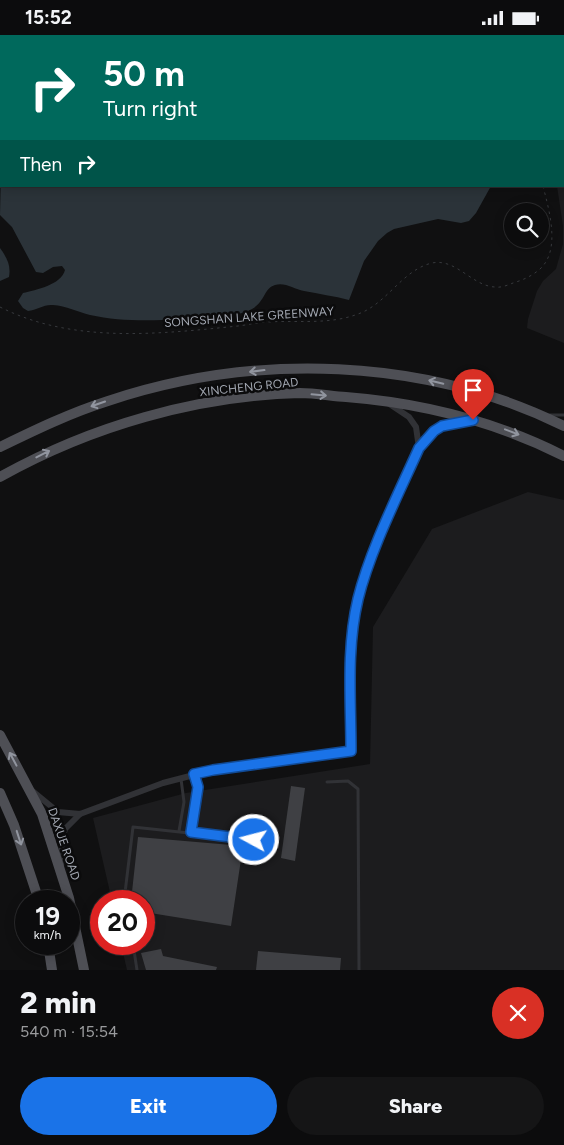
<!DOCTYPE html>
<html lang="en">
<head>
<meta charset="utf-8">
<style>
	:root { --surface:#0c0c0d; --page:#151516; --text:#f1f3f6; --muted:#9a9b9d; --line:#2c2c2e; --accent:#1a73e8 }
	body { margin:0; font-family:Figtree,sans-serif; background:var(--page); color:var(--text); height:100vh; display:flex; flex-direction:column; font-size:19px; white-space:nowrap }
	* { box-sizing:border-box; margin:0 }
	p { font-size:16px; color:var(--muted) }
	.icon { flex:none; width:28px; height:28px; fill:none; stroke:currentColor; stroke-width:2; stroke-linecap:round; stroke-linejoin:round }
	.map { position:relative; height:935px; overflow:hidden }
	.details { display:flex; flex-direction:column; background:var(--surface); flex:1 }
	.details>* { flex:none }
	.hud { position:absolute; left:0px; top:0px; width:565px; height:152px; box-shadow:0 2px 12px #0003,0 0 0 1px var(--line); background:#00695c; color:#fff; overflow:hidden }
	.controls { position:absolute; left:504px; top:168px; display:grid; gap:10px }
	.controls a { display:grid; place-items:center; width:45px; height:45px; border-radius:50%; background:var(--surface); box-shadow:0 2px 12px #0003,0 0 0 1px var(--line); font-size:25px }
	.speed { position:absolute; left:15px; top:855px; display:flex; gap:10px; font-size:25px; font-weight:700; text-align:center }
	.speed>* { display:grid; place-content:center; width:65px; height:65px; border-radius:50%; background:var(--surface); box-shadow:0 2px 12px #0003,0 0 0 1px var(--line); line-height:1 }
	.speed small { font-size:12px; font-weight:400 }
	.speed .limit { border:8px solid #d22; background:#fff; color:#111 }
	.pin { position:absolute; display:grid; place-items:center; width:42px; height:42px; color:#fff; margin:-51px -21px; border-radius:50% 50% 50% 0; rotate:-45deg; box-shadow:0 0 5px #0007 }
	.pin .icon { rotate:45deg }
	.me { position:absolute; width:55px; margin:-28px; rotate:277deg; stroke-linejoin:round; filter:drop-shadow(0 0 4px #0008) }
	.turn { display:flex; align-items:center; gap:18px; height:105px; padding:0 20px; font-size:22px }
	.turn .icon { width:65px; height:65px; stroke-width:2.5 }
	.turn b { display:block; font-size:35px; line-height:42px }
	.then { display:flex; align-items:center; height:48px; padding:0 20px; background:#0003; gap:10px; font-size:19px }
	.round { display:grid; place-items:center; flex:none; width:52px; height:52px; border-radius:26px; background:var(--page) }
	.summary { display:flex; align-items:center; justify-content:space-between; height:85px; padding:0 20px }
	h1 { font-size:30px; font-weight:800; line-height:38px }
	.action { display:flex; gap:10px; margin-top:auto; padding:10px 20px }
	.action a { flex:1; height:58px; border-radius:30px; background:var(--accent); color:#fff; font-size:20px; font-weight:800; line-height:58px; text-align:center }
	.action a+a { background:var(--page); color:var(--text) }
	.status { display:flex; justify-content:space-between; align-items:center; height:35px; padding:0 25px; background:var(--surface); direction:ltr }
	.status svg { height:14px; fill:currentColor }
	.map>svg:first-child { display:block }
	.built { fill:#1c1c1e }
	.water { fill:#2b3339 }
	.building { fill:#3f4044 }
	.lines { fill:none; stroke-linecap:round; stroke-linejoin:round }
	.path { stroke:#37393d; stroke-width:1; stroke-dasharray:2.5 4; stroke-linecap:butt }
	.lane { stroke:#313236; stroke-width:3 }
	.street { stroke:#313236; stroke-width:6 }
	.primary { stroke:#4e4f55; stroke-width:10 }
	.oneway { stroke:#91959f }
	.route-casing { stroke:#114b97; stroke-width:12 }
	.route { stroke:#1a73e8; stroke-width:9 }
	.labels { text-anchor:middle; stroke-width:5; stroke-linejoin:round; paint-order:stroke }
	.street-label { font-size:12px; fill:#a2a7b1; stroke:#0b0b0c }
</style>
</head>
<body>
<div class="status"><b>15:52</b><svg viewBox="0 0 49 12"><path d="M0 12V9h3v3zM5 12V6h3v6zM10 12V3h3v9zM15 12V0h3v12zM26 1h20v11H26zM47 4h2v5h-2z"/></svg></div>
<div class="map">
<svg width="564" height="935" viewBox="0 0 564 935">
	<rect width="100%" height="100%" fill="#101011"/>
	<!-- built -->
	<g class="built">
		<polygon points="564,2 564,308 527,293 528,284 537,256 543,246 556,234 563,209 563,191 557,151 564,151"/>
		<polygon points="528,457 564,465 564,935 127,935 121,909 144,909 144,866 112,866 93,783 186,758 370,729 373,592 432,494"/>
	</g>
	<!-- water -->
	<g class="water">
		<polygon points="142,0 510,0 143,1"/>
		<path d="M1 134V151H491L476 178 469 186 461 188 438 184 394 194 387 198 378 206 364 226 349 265C334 261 319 259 304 256 294 254 285 247 275 250 264 253 265 267 252 274 235 284 184 284 162 285 138 286 113 285 90 280 78 277 66 271 53 270 44 269 37 275 28 276L23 273 18 266 23 258C36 255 61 250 65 235L62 231 53 232 43 238 36 237 12 192 0 180Z"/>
		<path d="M0 213C7 223 11 230 9 242L0 246Z"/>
	</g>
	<!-- building -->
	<g class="building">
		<polygon points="291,751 305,753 295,826 281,823"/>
		<polygon points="138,802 243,811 231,891 144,877 144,866 131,866"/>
		<polygon points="161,914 163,921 217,932 216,935 146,935 141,918"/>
		<polygon points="258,916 341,923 340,935 256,935"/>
	</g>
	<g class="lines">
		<!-- path -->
		<g class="path">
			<polyline points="539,1 540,0"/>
			<path d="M0 272C73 309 159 299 238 291 248 290 258 287 268 287 298 285 329 290 358 279 387 269 402 235 432 228 456 223 472 251 495 252 501 253 508 250 513 248 523 245 532 241 540 234 561 215 549 175 543 151"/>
		</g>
		<!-- lane -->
		<g class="lane">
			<polyline points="550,380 564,380"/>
			<polyline points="327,747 348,746 358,754 359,935"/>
			<polyline points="179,796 184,767 181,744"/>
			<polyline points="191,797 198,752 194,739"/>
			<polyline points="124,866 133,792 254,805"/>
			<polyline points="133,909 137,935"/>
		</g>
		<!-- street -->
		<g class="street">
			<polyline points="388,368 409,382 416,392 419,413"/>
			<path d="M30 754 58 777 80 779 163 748 213 735 351 716C351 666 346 614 358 564 370 513 398 461 419 413L434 396 442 391 470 385"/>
			<polyline points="61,834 62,805 65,794 80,779"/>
		</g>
		<!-- primary -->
		<g class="primary">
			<path d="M0 412C35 395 70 378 108 366 255 317 424 322 564 391"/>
			<path d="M0 442C91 391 196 361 300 358 315 358 331 361 346 362 422 368 495 386 564 421"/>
			<polyline points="0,700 42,779 69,863 84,935"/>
			<polyline points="0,758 14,790 39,866"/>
			<polyline points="48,909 52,935"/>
		</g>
	</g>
	<!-- one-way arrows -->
	<defs><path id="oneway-shaft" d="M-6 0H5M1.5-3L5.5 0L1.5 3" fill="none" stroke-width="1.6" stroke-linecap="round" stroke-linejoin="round" transform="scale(1.25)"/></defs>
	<g class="oneway">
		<use href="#oneway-shaft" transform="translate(257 336) rotate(173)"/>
		<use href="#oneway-shaft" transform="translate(436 347) rotate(-167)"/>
		<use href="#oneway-shaft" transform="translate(319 360) rotate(5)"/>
		<use href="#oneway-shaft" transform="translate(98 369) rotate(161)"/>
		<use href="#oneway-shaft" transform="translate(512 397) rotate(21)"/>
		<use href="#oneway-shaft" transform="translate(43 419) rotate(-27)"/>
		<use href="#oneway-shaft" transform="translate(13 724) rotate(-118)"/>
		<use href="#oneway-shaft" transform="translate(19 803) rotate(72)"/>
	</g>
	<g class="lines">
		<defs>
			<path id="route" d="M254 805 191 797 198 752 194 739 213 735 351 716C351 666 346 614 358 564 370 515 398 460 419 413L434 396 442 391 473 385"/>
		</defs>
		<!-- route casing -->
		<use href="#route" class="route-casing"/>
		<!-- route -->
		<use href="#route" class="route"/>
	</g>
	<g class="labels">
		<!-- street labels -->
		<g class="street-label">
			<text transform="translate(249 282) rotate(-4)" y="4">SONGSHAN LAKE GREENWAY</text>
			<text transform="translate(249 352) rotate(-6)" y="4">XINCHENG ROAD</text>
			<text transform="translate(64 809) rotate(71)" y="4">DAXUE ROAD</text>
		</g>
	</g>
</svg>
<div class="controls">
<a><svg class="icon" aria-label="search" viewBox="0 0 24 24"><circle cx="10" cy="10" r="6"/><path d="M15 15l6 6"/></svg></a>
</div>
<div class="speed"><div>19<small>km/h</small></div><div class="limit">20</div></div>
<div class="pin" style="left:473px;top:385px;background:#d93025"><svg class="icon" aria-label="arrive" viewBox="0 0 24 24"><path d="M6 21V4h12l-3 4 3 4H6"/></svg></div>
<svg class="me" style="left:254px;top:805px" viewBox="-20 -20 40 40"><circle r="17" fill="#1a73e8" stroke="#fff" stroke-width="3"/><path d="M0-11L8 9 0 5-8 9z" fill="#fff"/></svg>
<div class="hud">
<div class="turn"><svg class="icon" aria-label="right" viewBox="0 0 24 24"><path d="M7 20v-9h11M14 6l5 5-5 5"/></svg><div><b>50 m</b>Turn right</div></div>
<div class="then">Then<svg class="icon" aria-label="right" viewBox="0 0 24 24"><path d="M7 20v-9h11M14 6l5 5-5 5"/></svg></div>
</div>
</div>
<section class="details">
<div class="summary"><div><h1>2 min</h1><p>540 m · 15:54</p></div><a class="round" style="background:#d93025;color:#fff"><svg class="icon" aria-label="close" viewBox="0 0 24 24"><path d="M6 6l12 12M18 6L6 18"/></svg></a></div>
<div class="action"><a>Exit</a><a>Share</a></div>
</section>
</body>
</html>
